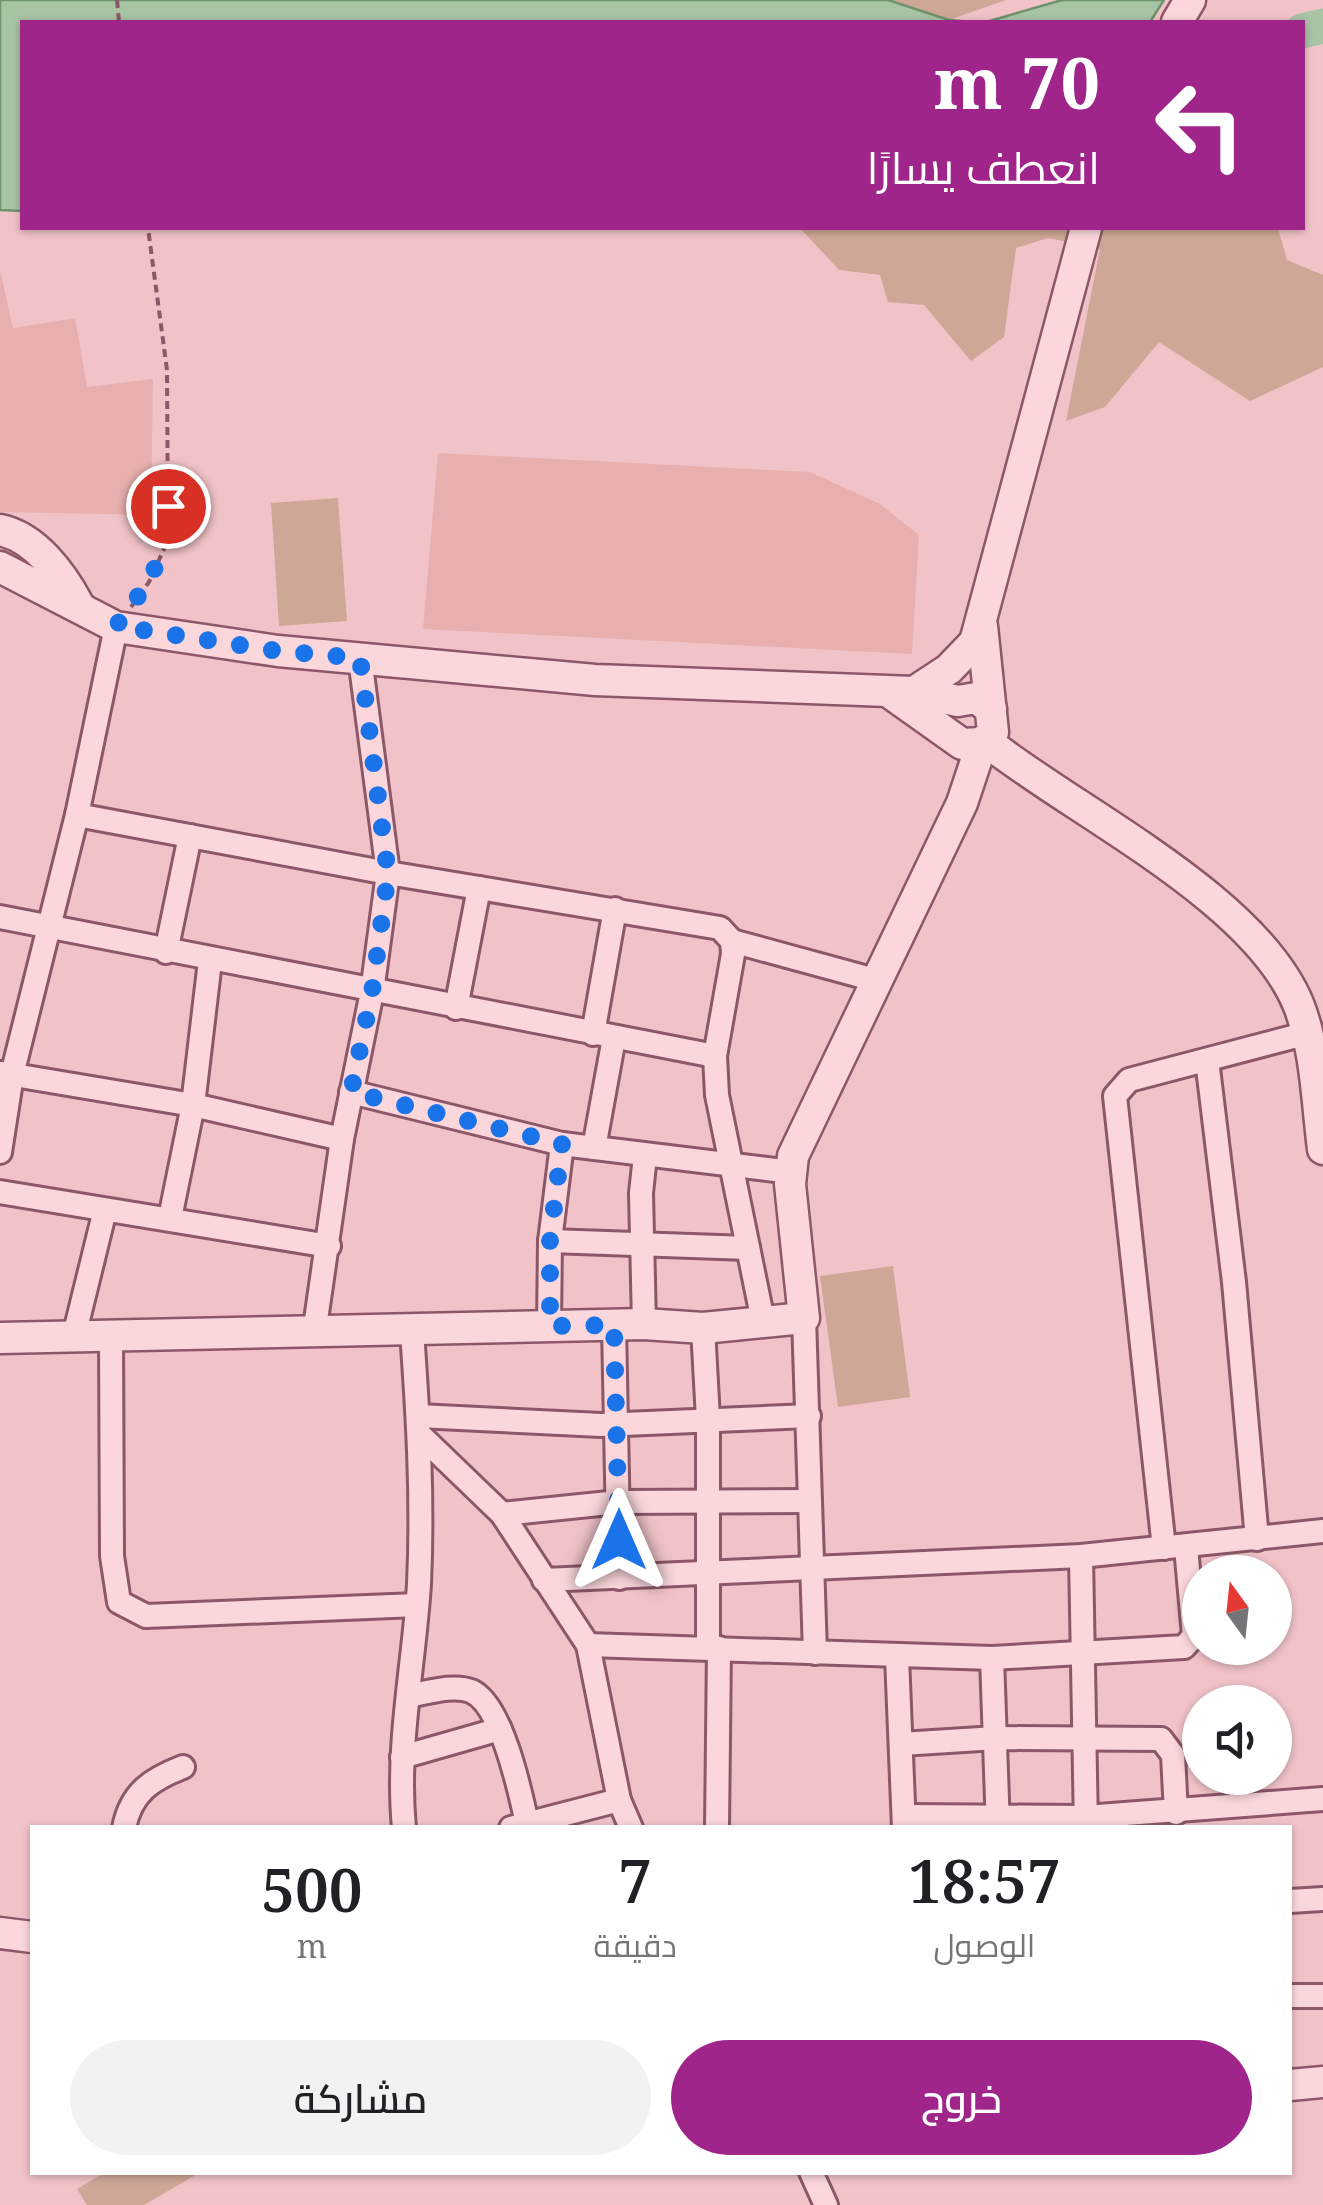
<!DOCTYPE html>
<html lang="ar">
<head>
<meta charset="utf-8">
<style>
	:root { --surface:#fff; --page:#f2f2f2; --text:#202124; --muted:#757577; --accent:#9f258a }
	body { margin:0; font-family:"Noto Serif",Cairo,serif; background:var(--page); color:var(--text); direction:rtl; height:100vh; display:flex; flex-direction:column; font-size:38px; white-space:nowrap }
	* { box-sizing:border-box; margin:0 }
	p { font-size:32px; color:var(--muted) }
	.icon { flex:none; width:55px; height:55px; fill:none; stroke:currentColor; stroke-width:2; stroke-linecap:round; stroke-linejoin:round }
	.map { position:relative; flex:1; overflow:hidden; direction:ltr }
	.panel { position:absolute; left:30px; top:1825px; width:1262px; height:350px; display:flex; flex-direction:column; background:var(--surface); border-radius:0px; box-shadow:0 2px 8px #0004; direction:rtl }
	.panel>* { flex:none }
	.top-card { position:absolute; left:20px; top:20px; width:1285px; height:210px; border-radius:0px; box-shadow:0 2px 8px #0004; direction:rtl; background:#9f258a; color:#fff; overflow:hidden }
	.needle { width:65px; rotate:345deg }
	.controls { position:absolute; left:1182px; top:1555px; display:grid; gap:20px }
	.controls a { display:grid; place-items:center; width:110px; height:110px; border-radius:50%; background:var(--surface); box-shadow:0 2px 8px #0004; font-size:50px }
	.pin { position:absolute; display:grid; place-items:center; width:85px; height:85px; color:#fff; margin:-42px; border:5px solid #fff; border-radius:50%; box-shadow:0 2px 10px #0007 }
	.me { position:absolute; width:110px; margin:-55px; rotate:0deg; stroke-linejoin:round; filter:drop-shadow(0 0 8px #0008) }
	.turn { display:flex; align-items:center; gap:35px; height:210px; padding:0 40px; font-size:45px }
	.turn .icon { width:130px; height:130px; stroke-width:2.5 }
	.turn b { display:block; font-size:70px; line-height:85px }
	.eta { display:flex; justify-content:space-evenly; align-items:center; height:170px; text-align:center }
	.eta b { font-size:60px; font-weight:600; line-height:70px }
	.cta { display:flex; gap:20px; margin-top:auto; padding:20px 40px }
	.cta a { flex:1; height:115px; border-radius:60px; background:var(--accent); color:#fff; font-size:40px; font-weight:600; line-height:115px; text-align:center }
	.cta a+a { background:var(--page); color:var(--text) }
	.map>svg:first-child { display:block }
	.farmland { fill:#e7b0af }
	.green { fill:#cfa796 }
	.water { fill:#a9c3a5; stroke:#6e926b; stroke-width:2.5 }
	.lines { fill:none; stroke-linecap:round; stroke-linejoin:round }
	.river { stroke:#a9c3a5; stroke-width:35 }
	.minor-casing { stroke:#8c5867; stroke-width:28 }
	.tertiary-casing { stroke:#8c5867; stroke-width:35 }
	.path { stroke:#8c5867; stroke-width:4; stroke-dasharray:8 5; stroke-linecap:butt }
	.minor { stroke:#fbd7db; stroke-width:22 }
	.tertiary { stroke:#fbd7db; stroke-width:30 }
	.route { stroke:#1a73e8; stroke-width:18; stroke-dasharray:0 32.4 }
</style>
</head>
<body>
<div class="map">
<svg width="1323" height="2205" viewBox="0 0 1323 2205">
	<rect width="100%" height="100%" fill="#f1c3c8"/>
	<!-- farmland -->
	<g class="farmland">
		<polygon points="0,270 13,328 75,318 87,387 153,379 151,515 0,512"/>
		<polygon points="438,453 810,472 880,504 919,535 912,654 423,629"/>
	</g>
	<!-- green -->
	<g class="green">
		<polygon points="888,0 1006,0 949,20"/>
		<polygon points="800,228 1278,228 1287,260 1323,275 1323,367 1250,401 1159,342 1105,407 1066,421 1100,249 1048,238 1016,248 1004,337 971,361 924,305 888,302 880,275 839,270"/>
		<polygon points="338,498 347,621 279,626 271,503"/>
		<polygon points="893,1266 910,1397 838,1407 820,1276"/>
		<polygon points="104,2173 104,2172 199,2173 144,2205 87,2205 77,2189"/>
	</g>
	<!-- water -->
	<g class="water">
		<polygon points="0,0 888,0 949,20 973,22 22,22 22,211 0,210"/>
		<polygon points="1062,0 1164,0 1150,22 986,22"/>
	</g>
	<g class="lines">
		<!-- river -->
		<polyline class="river" points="1302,31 1323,26"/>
		<defs>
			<g id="minor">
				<polyline points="77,815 388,873 720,928 732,941 733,954 715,1056 717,1095 763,1321"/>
				<polyline points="0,917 715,1056"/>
				<polyline points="732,941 875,980"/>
				<polyline points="166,952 190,836"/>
				<polyline points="456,1008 479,888"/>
				<polyline points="593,1034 615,909"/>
				<polyline points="1207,1060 1234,1282 1257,1539"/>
				<polyline points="2,1073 193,1105 342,1139"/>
				<polyline points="351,1092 562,1144 791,1172"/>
				<polyline points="594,1148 614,1038"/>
				<polyline points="0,1152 12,1075 77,815 116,627"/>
				<polyline points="0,1192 329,1246"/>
				<polyline points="170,1218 193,1105 210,961"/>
				<polyline points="550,1241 748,1248"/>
				<polyline points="804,1318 815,1653"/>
				<polyline points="644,1324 641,1193 645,1156"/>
				<polyline points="614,1325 619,1578"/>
				<polyline points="549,1326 550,1241 562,1144"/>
				<polyline points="703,1328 708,1419 708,1647"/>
				<polyline points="314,1334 342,1139 372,992 388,873 360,658"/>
				<polyline points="74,1336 105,1210"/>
				<polyline points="111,1336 112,1556 119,1602 146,1616 417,1605"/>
				<polyline points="418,1416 601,1425 809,1416"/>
				<polyline points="419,1434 502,1514 588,1645 619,1800 631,1828"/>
				<polyline points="502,1514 619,1502 809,1501"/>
				<polyline points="1164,1548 1115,1096 1129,1080 1308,1033"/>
				<polyline points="1081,1556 1086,1828"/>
				<polyline points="544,1580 1081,1556 1323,1531"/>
				<polyline points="588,1645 992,1658 1184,1647 1194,1636 1186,1547"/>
				<polyline points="897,1657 904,1828"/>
				<polyline points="992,1658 998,1828"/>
				<path d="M408 1696C426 1693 453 1684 471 1691 502 1704 521 1795 528 1828"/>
				<polyline points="901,1744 996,1738 1161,1739 1173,1755 1176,1813"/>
				<polyline points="402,1757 500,1729"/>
				<polyline points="904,1816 1085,1817 1323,1799"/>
				<path d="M124 1828C131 1792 152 1779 183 1767"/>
				<path d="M404 1828C396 1746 414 1665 419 1584 423 1500 418 1415 412 1332"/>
				<polyline points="511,1828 619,1800"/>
				<polyline points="717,1828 719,1648"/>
				<polyline points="1290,1901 1323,1899"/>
				<polyline points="1290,1996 1323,1996"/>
				<polyline points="811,2172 826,2205"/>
			</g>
			<g id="tertiary">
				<polyline points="1177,22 1190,0"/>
				<path d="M0 530C35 537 62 574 78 604"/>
				<polyline points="0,567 116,627 278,651 595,680 914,692 958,701 976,698 991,709"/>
				<polyline points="975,642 1086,228"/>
				<polyline points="914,692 949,669 974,643"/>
				<polyline points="893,695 962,744 982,743"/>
				<path d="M986 741C1075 812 1256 898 1299 1006 1316 1050 1317 1102 1323 1149"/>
				<polyline points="0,1338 644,1324 703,1328 804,1318 790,1184 793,1156 962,803 982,743 993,732 982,626"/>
				<polyline points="0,1933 32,1937"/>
				<polyline points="1290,2085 1323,2082"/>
			</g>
		</defs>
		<!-- minor casing -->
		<use href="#minor" class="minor-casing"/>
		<!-- tertiary casing -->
		<use href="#tertiary" class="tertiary-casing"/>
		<!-- path -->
		<g class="path">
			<polyline points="117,0 119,22"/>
			<polyline points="131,607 149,582 168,540 167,370 148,228"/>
		</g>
		<!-- minor -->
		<use href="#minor" class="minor"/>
		<!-- tertiary -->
		<use href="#tertiary" class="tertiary"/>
	</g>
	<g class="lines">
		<!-- route -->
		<path class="route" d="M168 506C168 559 147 585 116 626L278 651 360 658 388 874 372 992 351 1092 562 1144 550 1240V1326L614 1325 619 1540"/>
	</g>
</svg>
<div class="controls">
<a><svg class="needle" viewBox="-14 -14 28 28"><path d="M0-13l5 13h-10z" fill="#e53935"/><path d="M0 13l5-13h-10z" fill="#757577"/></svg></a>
<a><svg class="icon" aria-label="sound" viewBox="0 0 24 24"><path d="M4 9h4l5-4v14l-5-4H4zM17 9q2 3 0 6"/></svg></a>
</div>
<div class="pin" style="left:168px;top:506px;background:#d93025"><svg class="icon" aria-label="arrive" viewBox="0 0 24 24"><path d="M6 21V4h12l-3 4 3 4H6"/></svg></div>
<svg class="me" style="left:619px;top:1540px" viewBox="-20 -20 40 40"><path d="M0-17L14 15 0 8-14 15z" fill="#1a73e8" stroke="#fff" stroke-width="4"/></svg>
<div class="top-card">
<div class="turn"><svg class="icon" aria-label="left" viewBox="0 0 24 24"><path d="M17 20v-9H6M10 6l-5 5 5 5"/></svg><div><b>70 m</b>انعطف يسارًا</div></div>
</div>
<section class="panel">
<div class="eta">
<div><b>18:57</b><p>الوصول</p></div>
<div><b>7</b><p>دقيقة</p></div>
<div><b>500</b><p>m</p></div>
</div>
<div class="cta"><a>خروج</a><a>مشاركة</a></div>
</section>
</div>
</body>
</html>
